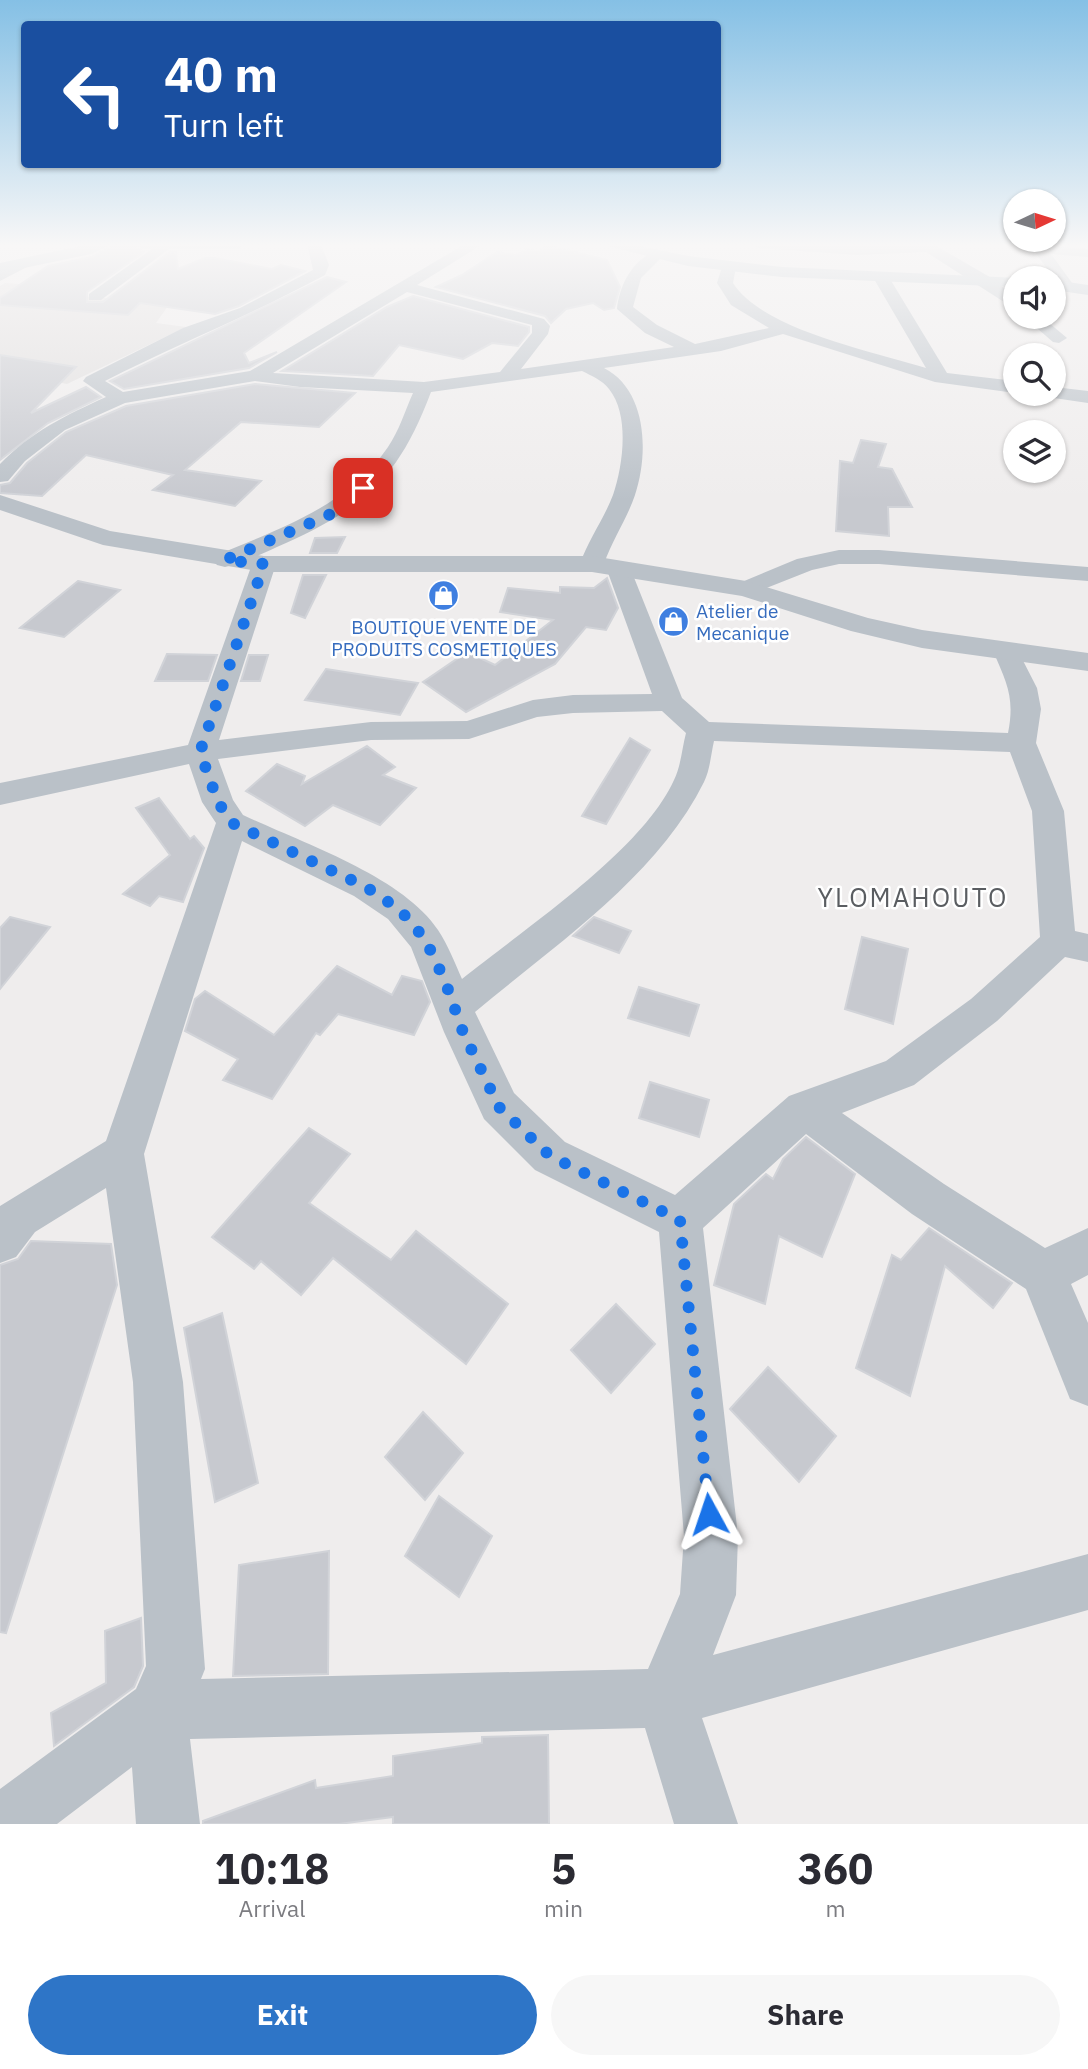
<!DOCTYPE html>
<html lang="en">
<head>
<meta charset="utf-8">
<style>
	:root { --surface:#fff; --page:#f7f7f7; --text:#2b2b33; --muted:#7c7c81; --accent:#2e75c7 }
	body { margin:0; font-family:"IBM Plex Sans",sans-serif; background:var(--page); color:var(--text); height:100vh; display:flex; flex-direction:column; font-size:26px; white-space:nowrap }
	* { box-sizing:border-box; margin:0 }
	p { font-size:23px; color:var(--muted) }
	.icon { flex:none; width:38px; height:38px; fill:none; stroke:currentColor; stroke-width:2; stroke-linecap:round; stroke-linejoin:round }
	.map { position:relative; height:1824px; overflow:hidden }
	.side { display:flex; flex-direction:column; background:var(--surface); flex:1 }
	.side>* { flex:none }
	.hud { position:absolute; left:21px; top:21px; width:700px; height:147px; border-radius:7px; box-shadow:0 2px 5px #0004; background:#1a4fa0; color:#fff; overflow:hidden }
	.needle { width:46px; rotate:86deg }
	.buttons { position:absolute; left:1003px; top:189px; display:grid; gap:14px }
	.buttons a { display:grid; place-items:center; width:63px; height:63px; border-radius:50%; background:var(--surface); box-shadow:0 2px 5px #0004; font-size:35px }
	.pin { position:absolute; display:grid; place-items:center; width:60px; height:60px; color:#fff; margin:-30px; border-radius:14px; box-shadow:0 4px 10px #0006 }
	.me { position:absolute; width:77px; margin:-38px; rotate:355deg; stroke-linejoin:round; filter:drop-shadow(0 0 5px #0008) }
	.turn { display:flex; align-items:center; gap:24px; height:147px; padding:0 28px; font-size:32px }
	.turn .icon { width:91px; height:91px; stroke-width:2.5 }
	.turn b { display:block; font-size:49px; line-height:60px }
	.eta { display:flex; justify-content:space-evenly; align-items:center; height:119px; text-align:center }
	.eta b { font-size:42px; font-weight:800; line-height:49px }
	.cta { display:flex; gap:14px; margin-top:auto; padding:14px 28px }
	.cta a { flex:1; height:80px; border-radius:42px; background:var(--accent); color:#fff; font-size:28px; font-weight:800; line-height:80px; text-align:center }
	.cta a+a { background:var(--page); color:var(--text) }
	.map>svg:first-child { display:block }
	.education { fill:#e0dede }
	.building { fill:#c7c9cf; stroke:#d1d3d8; stroke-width:2 }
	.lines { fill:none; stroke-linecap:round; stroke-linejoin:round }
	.minor { fill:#bac1c8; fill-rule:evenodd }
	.tertiary { fill:#bac1c8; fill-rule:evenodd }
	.secondary { fill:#bac4cc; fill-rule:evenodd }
	.route { stroke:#1a73e8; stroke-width:12; stroke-dasharray:0 21.6 }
	.labels { text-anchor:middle; stroke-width:5; stroke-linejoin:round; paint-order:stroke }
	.far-shop-label { font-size:19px; fill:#366cbe; stroke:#fff; text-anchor:start }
	.quarter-label { font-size:26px; letter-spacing:2px; fill:#5a5d61; stroke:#fff }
</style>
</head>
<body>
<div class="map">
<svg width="1088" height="1824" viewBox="0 0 1088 1824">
	<rect width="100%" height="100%" fill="#efeded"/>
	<!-- education -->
	<polygon class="education" points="5,283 62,287 52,294 170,303 156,323 186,327 67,384 37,378 0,387 0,286"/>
	<!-- building -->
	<g class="building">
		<polygon points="115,244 132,244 144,252 87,292 87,302 103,302 170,252 176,252 178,269 205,258 215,258 272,269 281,265 305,271 239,306 215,314 140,303 128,315 0,305 0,298 48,266 92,257"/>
		<polygon points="547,245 607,260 620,287 614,308 604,310 593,303 566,309 551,323 545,316 436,287 462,275 497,252 516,255 528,249 538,252"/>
		<polygon points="327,277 346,282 244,353 249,363 277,352 249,368 124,389 110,381"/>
		<polygon points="413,296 529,327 529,332 518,346 492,343 463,359 399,345 373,376 282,371 387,307"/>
		<polygon points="0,355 76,367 31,413 86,387 101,397 48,423 0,460"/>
		<polygon points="255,384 355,393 319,427 241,422 185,470 261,481 235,506 153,490 173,475 86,455 42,496 0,493 0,485 10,483 27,463 66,432 126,406"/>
		<polygon points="861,440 886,444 878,467 892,469 912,507 888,507 889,536 836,531 840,461 853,463"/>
		<polygon points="345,537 337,553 310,553 315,538"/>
		<polygon points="303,575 326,575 305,618 291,613"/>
		<polygon points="607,578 618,608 606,630 586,627 555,664 466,712 423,682 467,652 495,665 553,620 500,612 508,588 560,593 560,587 594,588"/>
		<polygon points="78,581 120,590 64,637 20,628"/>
		<polygon points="167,654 217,655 208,681 155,681"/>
		<polygon points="249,655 268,655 260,681 241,681"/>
		<polygon points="326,669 377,677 418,683 400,715 305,700"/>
		<polygon points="630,738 650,750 606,824 582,816"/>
		<polygon points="367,746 395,767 383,775 416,788 380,825 333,805 305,826 246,791 277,764 305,776 302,784"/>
		<polygon points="159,798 190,839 194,836 204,848 183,902 159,896 150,906 123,894 170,855 136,808"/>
		<polygon points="10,917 50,927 0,989 0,928"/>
		<polygon points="594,917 631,931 619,953 573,936"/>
		<polygon points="862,937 908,949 893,1024 845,1009"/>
		<polygon points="337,966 392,995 402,976 422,981 430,1002 414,1035 338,1014 320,1035 316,1033 272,1099 223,1080 238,1059 185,1031 195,999 205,991 274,1035"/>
		<polygon points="639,987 699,1005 689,1036 628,1018"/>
		<polygon points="650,1082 709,1100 699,1137 639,1118"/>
		<polygon points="309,1128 350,1154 309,1203 391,1260 416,1231 508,1304 466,1364 333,1258 301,1295 261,1261 254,1269 212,1237"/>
		<polygon points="806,1137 855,1174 822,1257 779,1236 765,1304 714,1285 734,1204 766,1174 773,1179 783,1159"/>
		<polygon points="929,1228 1012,1283 993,1308 945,1266 910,1396 856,1368 892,1255 901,1260"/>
		<polygon points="31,1241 111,1244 117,1285 6,1633 0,1632 0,1265 18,1259"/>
		<polygon points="616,1304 655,1344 611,1393 571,1350"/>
		<polygon points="222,1313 258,1483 215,1502 184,1328"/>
		<polygon points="768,1367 836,1436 799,1482 730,1409"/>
		<polygon points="423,1412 463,1453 425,1500 385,1457"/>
		<polygon points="439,1496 492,1536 459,1597 405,1556"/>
		<polygon points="329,1551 328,1674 233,1676 239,1565"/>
		<polygon points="141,1618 143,1666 134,1687 54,1746 51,1713 106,1683 105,1631"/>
		<polygon points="548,1735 549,1824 393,1824 393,1817 339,1824 203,1824 203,1821 315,1780 316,1788 393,1776 393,1756 482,1743 482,1737"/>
	</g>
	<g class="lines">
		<!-- minor -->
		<g class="minor">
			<polygon points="159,244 173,246 101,300 89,300 89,294"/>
			<path d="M307 244H321L329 265 325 275C253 314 178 344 105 381L123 392 250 371 465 244H483L417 285 544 319 550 326 548 334 521 369 674 347 645 333 617 309C619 286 633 258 657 251L664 255 641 278 633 307 657 325 695 344 769 328 731 305 717 283 722 267 729 263 736 267 733 283C763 330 872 351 926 368L874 279 882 274 890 279 947 373 1015 381V393L935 382 783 334 721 351 604 368C647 390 649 453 635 495 627 519 612 540 604 564L600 569H584L580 564C588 540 604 519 613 495 623 466 630 415 609 389 602 380 592 376 582 371L431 392C400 475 366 507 286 543 266 552 246 562 225 567L217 565 213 560 217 555C279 529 348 506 388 447 399 431 405 411 413 393L300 387 255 381 125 403 65 430 25 461 8 481 0 482V464C31 432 66 415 106 397L83 381 86 377 183 328 240 308 313 270ZM407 292 532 325V333L500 372 424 382 273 373Z"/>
			<polygon points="751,244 933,244 988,276 1015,296 1015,309 926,252 857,255 758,248"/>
			<polygon points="1024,244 1088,249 1088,257 1051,254 1075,287 1072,290 1062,290 1035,252"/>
			<polygon points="22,260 29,264 27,267 0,281 0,271"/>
			<polygon points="1024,317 1042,317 1067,338 1059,343 1053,342"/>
			<polygon points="1054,387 1088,391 1088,403 1047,397 1045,394 1054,394"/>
			<polygon points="839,550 879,550 1088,567 1088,581 879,564 839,564 812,570 746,596 737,594 734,589 737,584 797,559"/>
			<path d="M264 557 272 559 276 564 219 740 371 722 467 721 533 700 573 695 652 694 607 570 610 565H628L631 570 682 698 709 722 1008 733C1015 698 1007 683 993 651L997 645H1015L1037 688 1041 709 1036 743 1064 811 1075 931 1088 934V962L1065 957 997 1021 914 1085 842 1113 944 1184 1045 1248 1088 1228V1275L1071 1284 1088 1323V1406L1070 1399 1026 1289 912 1214 806 1134 703 1228 738 1536 736 1595 713 1655 1088 1554V1610L702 1718 738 1824H674L645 1728 190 1739 200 1824H136L132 1767 57 1824H0V1789L136 1689 146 1666 133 1382 106 1188 35 1232 16 1257 0 1263V1206L106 1141 216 823 202 802 189 764 0 805V783L188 745 252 564 256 559ZM662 711 686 733C682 748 681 766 674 780 642 851 524 929 462 979 455 963 448 945 438 930 402 876 302 843 243 815L233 800 218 759 371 740 469 739 537 717 573 713ZM714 741 1010 752 1032 811 1040 937 971 999 886 1061 789 1096 675 1195 565 1142 514 1093 475 1012C555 945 657 877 704 782 710 770 711 754 714 741ZM242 841 354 896 388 919 411 947 444 1032 484 1119 535 1170 659 1232 684 1536 680 1594 648 1669 201 1679 205 1669 183 1382 144 1154Z"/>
		</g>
		<!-- tertiary -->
		<polygon class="tertiary" points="0,495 110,531 264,556 592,556 746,581 868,618 922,630 1088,653 1088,671 922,648 851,631 742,596 592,572 264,572 103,545 0,510"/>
		<!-- secondary -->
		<g class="secondary">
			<polygon points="90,244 112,244 91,254 0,273 0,263"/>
			<polygon points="135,244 245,244 238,249 142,249"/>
			<polygon points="599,244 630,244 688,256 782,267 1020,278 1015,278 1015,287 782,277 688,266"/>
			<polygon points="1054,280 1088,285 1088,295 1054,290"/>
		</g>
	</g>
	<!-- sky -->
	<linearGradient id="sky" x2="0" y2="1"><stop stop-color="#85c0e5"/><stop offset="0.49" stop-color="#f8f7f7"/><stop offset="1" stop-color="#f8f7f7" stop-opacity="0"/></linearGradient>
	<rect width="1088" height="500" fill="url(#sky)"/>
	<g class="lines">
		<!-- route -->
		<polyline class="route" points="363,488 331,514 225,560 264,564 200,752 218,802 232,823 366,887 400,910 425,939 445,981 463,1032 499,1107 550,1156 680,1220 709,1514"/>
	</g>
	<!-- icons -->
	<defs>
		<symbol id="shop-disc" viewBox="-11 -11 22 22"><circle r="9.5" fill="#3f7fe0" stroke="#fff"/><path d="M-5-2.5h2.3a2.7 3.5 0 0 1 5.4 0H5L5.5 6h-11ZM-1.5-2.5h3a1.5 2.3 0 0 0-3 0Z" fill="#fff"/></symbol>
	</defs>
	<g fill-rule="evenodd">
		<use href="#shop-disc" x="426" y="578" width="35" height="35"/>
		<use href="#shop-disc" x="656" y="604" width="35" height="35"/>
	</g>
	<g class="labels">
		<!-- far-shop labels -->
		<g class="far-shop-label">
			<text x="696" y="618">Atelier de<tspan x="696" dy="22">Mecanique</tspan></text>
			<text x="444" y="634" text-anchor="middle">BOUTIQUE VENTE DE<tspan x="444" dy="22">PRODUITS COSMETIQUES</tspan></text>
		</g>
		<!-- quarter labels -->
		<g class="quarter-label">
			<text x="913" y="907">YLOMAHOUTO</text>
		</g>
	</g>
</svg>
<div class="buttons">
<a><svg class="needle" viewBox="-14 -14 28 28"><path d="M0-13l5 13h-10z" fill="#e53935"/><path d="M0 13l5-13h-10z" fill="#7c7c81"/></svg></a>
<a><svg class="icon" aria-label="sound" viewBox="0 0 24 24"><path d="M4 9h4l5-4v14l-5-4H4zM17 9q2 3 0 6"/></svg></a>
<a><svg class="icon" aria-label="search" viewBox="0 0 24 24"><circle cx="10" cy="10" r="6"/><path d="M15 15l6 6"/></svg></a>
<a><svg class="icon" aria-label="layers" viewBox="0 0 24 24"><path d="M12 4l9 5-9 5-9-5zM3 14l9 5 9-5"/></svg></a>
</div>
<div class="pin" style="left:363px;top:488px;background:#d93025"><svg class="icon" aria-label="arrive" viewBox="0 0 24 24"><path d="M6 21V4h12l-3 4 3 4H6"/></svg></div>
<svg class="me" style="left:709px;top:1514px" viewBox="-20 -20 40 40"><path d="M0-17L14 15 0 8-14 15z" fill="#1a73e8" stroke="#fff" stroke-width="4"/></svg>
<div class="hud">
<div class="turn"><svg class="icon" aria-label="left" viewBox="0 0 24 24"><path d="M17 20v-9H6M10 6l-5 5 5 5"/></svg><div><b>40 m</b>Turn left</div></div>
</div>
</div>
<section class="side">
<div class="eta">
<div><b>10:18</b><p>Arrival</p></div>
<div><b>5</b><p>min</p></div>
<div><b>360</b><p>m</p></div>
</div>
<div class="cta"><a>Exit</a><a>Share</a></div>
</section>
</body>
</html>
